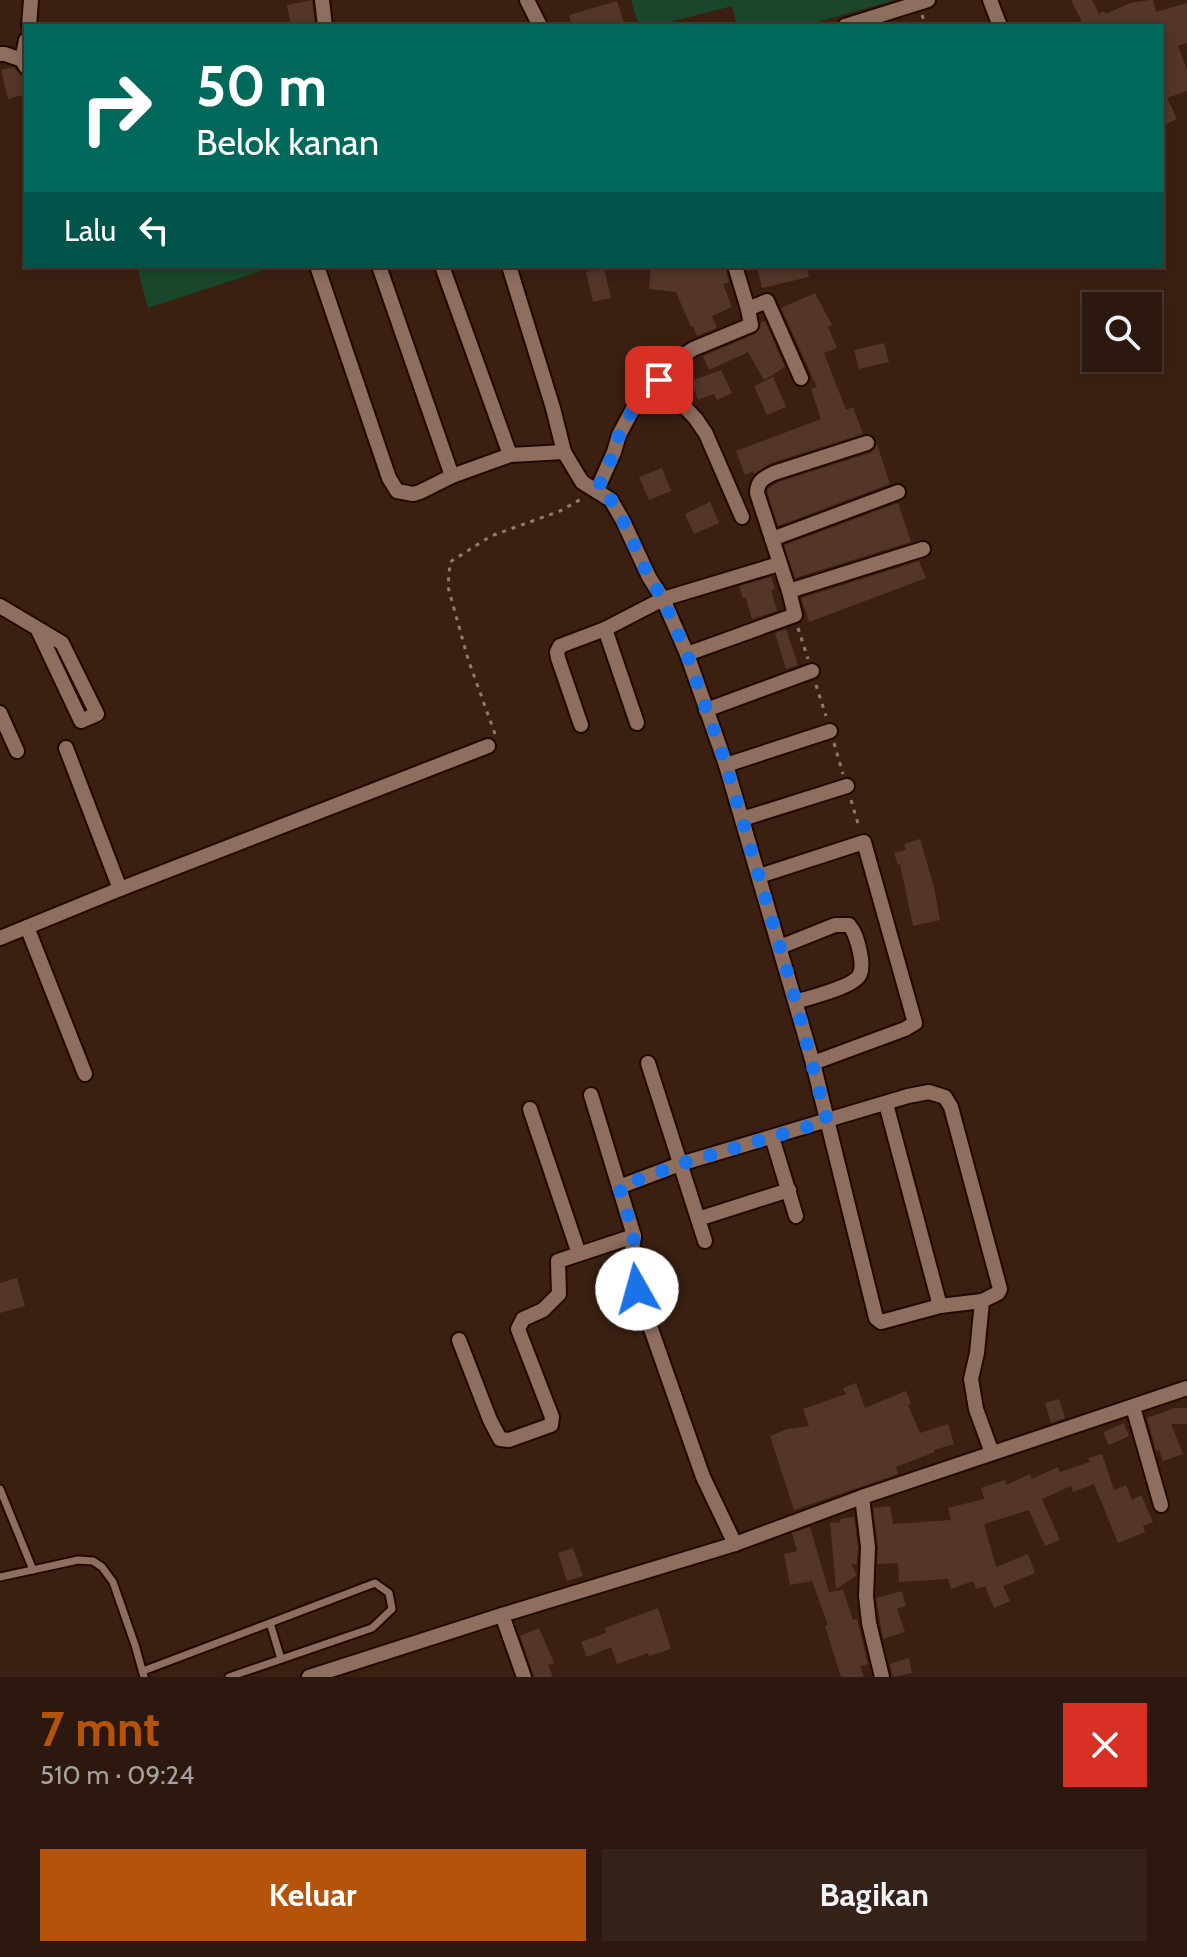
<!DOCTYPE html>
<html lang="id">
<head>
<meta charset="utf-8">
<style>
	:root { --surface:#2c180e; --page:#342117; --text:#f1f3f6; --muted:#a6a09e; --line:#48372e; --accent:#b45309 }
	body { margin:0; font-family:Cabin,sans-serif; background:var(--page); color:var(--text); height:100vh; display:flex; flex-direction:column; font-size:30px; white-space:nowrap }
	* { box-sizing:border-box; margin:0 }
	p { font-size:26px; color:var(--muted) }
	.icon { flex:none; width:44px; height:44px; fill:none; stroke:currentColor; stroke-width:2; stroke-linecap:round; stroke-linejoin:round }
	.map { position:relative; height:1677px; overflow:hidden }
	.details { display:flex; flex-direction:column; background:var(--surface); flex:1 }
	.details>* { flex:none }
	.banner { position:absolute; left:24px; top:24px; width:1140px; height:244px; border-radius:0px; box-shadow:0 4px 12px #0003,0 0 0 2px var(--line); background:#00695c; color:#fff; overflow:hidden }
	.tools { position:absolute; left:1082px; top:292px; display:grid; gap:16px }
	.tools a { display:grid; place-items:center; width:80px; height:80px; border-radius:0px; background:var(--surface); box-shadow:0 4px 12px #0003,0 0 0 2px var(--line); font-size:40px }
	.pin { position:absolute; display:grid; place-items:center; width:68px; height:68px; color:#fff; margin:-34px; border-radius:16px; box-shadow:0 4px 12px #0006 }
	.me { position:absolute; width:88px; margin:-44px; rotate:353deg; stroke-linejoin:round; filter:drop-shadow(0 0 6px #0008) }
	.turn { display:flex; align-items:center; gap:28px; height:168px; padding:0 40px; font-size:36px }
	.turn .icon { width:104px; height:104px; stroke-width:2.5 }
	.turn b { display:block; font-size:56px; line-height:68px }
	.then { display:flex; align-items:center; height:76px; padding:0 40px; background:#0003; gap:16px; font-size:30px }
	.round { display:grid; place-items:center; flex:none; width:84px; height:84px; border-radius:0px; background:var(--page) }
	.summary { display:flex; align-items:center; justify-content:space-between; height:136px; padding:0 40px }
	h1 { font-size:48px; font-weight:700; line-height:60px; color:var(--accent) }
	.primary-button { display:flex; gap:16px; margin-top:auto; padding:16px 40px }
	.primary-button a { flex:1; height:92px; border-radius:0px; background:var(--accent); color:#fff; font-size:32px; font-weight:700; line-height:92px; text-align:center }
	.primary-button a+a { background:var(--page); color:var(--text) }
	.map>svg:first-child { display:block }
	.green { fill:#1a472b }
	.building { fill:#533628 }
	.lines { fill:none; stroke-linecap:round; stroke-linejoin:round }
	.service-casing { stroke:#210800; stroke-width:11 }
	.minor-casing { stroke:#210800; stroke-width:18 }
	.path { stroke:#917a6f; stroke-width:3; stroke-dasharray:4 6; stroke-linecap:butt }
	.service { stroke:#8e6e5e; stroke-width:7 }
	.minor { stroke:#8e6e5e; stroke-width:14 }
	.route { stroke:#1a73e8; stroke-width:14; stroke-dasharray:0 25.2 }
</style>
</head>
<body>
<div class="map">
<svg width="1187" height="1677" viewBox="0 0 1187 1677">
	<rect width="100%" height="100%" fill="#3b2012"/>
	<!-- green -->
	<g class="green">
		<polygon points="631,0 895,0 803,26 737,26 732,6 654,26 639,26"/>
		<polygon points="137,266 277,266 148,308"/>
	</g>
	<!-- building -->
	<g class="building">
		<polygon points="312,0 315,26 291,26 287,5"/>
		<polygon points="1071,0 1092,0 1099,14 1104,11 1106,14 1130,3 1150,0 1153,0 1156,12 1187,3 1187,43 1178,46 1187,70 1187,91 1167,98 1177,119 1162,126 1162,26 1074,26 1082,22"/>
		<polygon points="617,1 625,26 572,26 569,15"/>
		<polygon points="13,67 22,76 26,94 8,99 1,70"/>
		<polygon points="651,266 725,266 729,282 723,284 732,307 712,316 717,328 697,336 693,326 691,327 676,292 649,289"/>
		<polygon points="757,266 806,266 809,277 762,288"/>
		<polygon points="604,268 611,298 593,302 586,272"/>
		<polygon points="815,293 832,325 828,327 837,348 824,353 846,410 853,407 863,434 771,463 754,474 753,471 745,475 736,451 821,419 811,389 817,387 781,308"/>
		<polygon points="765,321 785,367 764,380 748,352 709,370 703,356 755,334 760,328 761,323"/>
		<polygon points="884,343 889,362 859,369 854,350"/>
		<polygon points="721,370 732,393 717,400 714,394 698,400 691,381"/>
		<polygon points="773,377 786,407 767,415 754,386"/>
		<polygon points="877,444 890,484 778,526 767,492 769,488 778,482 870,453 875,449"/>
		<polygon points="662,468 671,491 649,500 639,477"/>
		<polygon points="710,502 719,523 694,534 685,514"/>
		<polygon points="898,503 911,542 795,578 784,545"/>
		<polygon points="919,561 926,578 809,622 801,598"/>
		<polygon points="771,577 775,589 771,590 777,611 752,619 746,598 743,598 739,586"/>
		<polygon points="786,629 798,665 786,669 775,633"/>
		<polygon points="920,839 934,887 940,920 913,926 900,864 898,865 894,853 906,850 904,844"/>
		<polygon points="17,1278 25,1306 0,1313 0,1283"/>
		<polygon points="856,1383 865,1408 906,1391 911,1404 908,1405 920,1433 948,1424 954,1444 934,1450 935,1452 896,1467 898,1474 794,1510 770,1436 788,1429 809,1426 803,1409 846,1394 843,1388"/>
		<polygon points="1059,1399 1065,1418 1051,1423 1045,1403"/>
		<polygon points="1174,1408 1187,1408 1187,1424 1171,1424 1183,1454 1163,1461 1159,1450 1156,1451 1147,1418"/>
		<polygon points="1124,1423 1129,1436 1109,1445 1103,1432"/>
		<polygon points="1102,1454 1114,1490 1126,1485 1132,1500 1141,1495 1153,1522 1143,1526 1145,1532 1118,1543 1094,1484 1073,1492 1071,1486 1042,1499 1060,1540 1045,1546 1029,1510 984,1524 996,1567 1028,1554 1035,1573 1003,1586 1010,1601 994,1608 985,1586 976,1589 973,1581 951,1589 948,1579 899,1582 898,1563 877,1564 878,1546 873,1508 890,1506 893,1524 951,1520 948,1508 984,1499 981,1488 1005,1480 1006,1485 1030,1474 1032,1479 1058,1467 1060,1472 1090,1462 1088,1458"/>
		<polygon points="854,1517 858,1547 857,1564 851,1564 857,1575 836,1589 830,1523 840,1522 840,1519"/>
		<polygon points="810,1527 829,1592 843,1590 853,1620 857,1619 868,1664 860,1666 864,1677 841,1677 826,1629 825,1626 828,1625 812,1581 790,1585 784,1554 797,1551 792,1533"/>
		<polygon points="573,1548 583,1576 567,1581 558,1553"/>
		<polygon points="902,1591 906,1606 897,1609 905,1632 883,1639 876,1598"/>
		<polygon points="658,1608 671,1649 649,1656 648,1653 617,1664 611,1647 587,1657 581,1642 606,1633 605,1628"/>
		<polygon points="539,1628 554,1663 548,1665 553,1677 534,1677 520,1636"/>
		<polygon points="909,1658 912,1673 893,1677 890,1664"/>
	</g>
	<g class="lines">
		<defs>
			<g id="service">
				<polyline points="0,1489 33,1570"/>
				<polyline points="0,1577 78,1560 93,1561 102,1567 113,1582 135,1645 144,1677"/>
				<polyline points="270,1623 281,1659"/>
				<polyline points="143,1671 375,1583 389,1593 392,1609 372,1628 229,1677"/>
			</g>
			<g id="minor">
				<polyline points="322,0 325,26"/>
				<polyline points="527,0 540,26"/>
				<polyline points="990,0 1000,26"/>
				<polyline points="29,26 31,0"/>
				<polyline points="845,26 928,0"/>
				<polyline points="0,54 5,54 22,60 26,67"/>
				<polyline points="22,60 26,40"/>
				<polyline points="317,266 389,478 397,491 413,494 420,492 452,476 510,455 564,452"/>
				<polyline points="379,266 452,476"/>
				<polyline points="442,266 510,455"/>
				<polyline points="509,266 553,408 564,452 582,482 611,500 623,521 649,577 663,599 687,654 726,765 813,1063 876,1318 881,1322 940,1306 982,1301"/>
				<polyline points="735,266 748,309"/>
				<polyline points="659,380 696,419 706,434 742,517"/>
				<polyline points="597,490 614,452 619,435 635,405 659,380 678,359 693,349 751,325 748,309 767,301 801,378"/>
				<polyline points="772,539 898,492"/>
				<polyline points="789,591 923,549"/>
				<polyline points="0,606 62,643 97,714 81,721 38,630"/>
				<polyline points="605,629 637,723"/>
				<path d="M687 654 795 615 789 591 757 493C757 481 764 478 774 473L867 443"/>
				<polyline points="706,710 812,671"/>
				<polyline points="0,713 17,751"/>
				<polyline points="581,725 558,658 557,652 560,646 605,629 663,599 779,564"/>
				<polyline points="66,748 120,889"/>
				<polyline points="726,765 830,731"/>
				<polyline points="742,819 847,786"/>
				<polyline points="759,876 864,842 869,860 915,1023 905,1029 813,1063"/>
				<polyline points="27,927 85,1074"/>
				<polyline points="0,938 120,889 488,746"/>
				<path d="M780 947 835 925H849C855 932 857 940 859 948 861 956 863 967 860 974 855 987 810 997 796 1002"/>
				<polyline points="648,1063 705,1241"/>
				<polyline points="591,1095 634,1236 631,1257 637,1289 703,1477 735,1544"/>
				<polyline points="886,1104 940,1306"/>
				<polyline points="530,1109 579,1254"/>
				<polyline points="772,1137 796,1216"/>
				<polyline points="619,1187 680,1164 908,1096 929,1092 945,1097 951,1107 1000,1289 998,1293 982,1301 977,1353 971,1379 976,1409 992,1453"/>
				<polyline points="698,1219 789,1190"/>
				<polyline points="459,1340 490,1420 500,1439 509,1440 551,1425 552,1417 518,1329 523,1319 543,1310 559,1294 558,1261 634,1236"/>
				<polyline points="1133,1407 1161,1505"/>
				<polyline points="862,1497 868,1547 866,1596 869,1623 882,1677"/>
				<polyline points="502,1615 524,1677"/>
				<polyline points="309,1677 502,1615 735,1544 862,1497 1187,1388"/>
			</g>
		</defs>
		<!-- service casing -->
		<use href="#service" class="service-casing"/>
		<!-- minor casing -->
		<use href="#minor" class="minor-casing"/>
		<!-- path -->
		<g class="path">
			<polyline points="922,15 926,26"/>
			<polyline points="798,628 808,659"/>
			<polyline points="816,685 826,716"/>
			<polyline points="495,734 468,659 448,587 450,562 491,536 560,511 583,498"/>
			<polyline points="834,743 843,774"/>
			<polyline points="851,800 859,827"/>
		</g>
		<!-- service -->
		<use href="#service" class="service"/>
		<!-- minor -->
		<use href="#minor" class="minor"/>
	</g>
	<g class="lines">
		<!-- route -->
		<polyline class="route" points="637,1289 631,1257 634,1236 619,1187 680,1164 827,1121 796,1002 726,765 687,654 663,599 649,577 623,521 611,500 597,490 614,452 619,435 635,405 659,380"/>
	</g>
</svg>
<div class="tools">
<a><svg class="icon" aria-label="search" viewBox="0 0 24 24"><circle cx="10" cy="10" r="6"/><path d="M15 15l6 6"/></svg></a>
</div>
<div class="pin" style="left:659px;top:380px;background:#d93025"><svg class="icon" aria-label="arrive" viewBox="0 0 24 24"><path d="M6 21V4h12l-3 4 3 4H6"/></svg></div>
<svg class="me" style="left:637px;top:1289px" viewBox="-20 -20 40 40"><circle r="19" fill="#fff"/><path d="M0-13L10 11 0 6-10 11z" fill="#1a73e8"/></svg>
<div class="banner">
<div class="turn"><svg class="icon" aria-label="right" viewBox="0 0 24 24"><path d="M7 20v-9h11M14 6l5 5-5 5"/></svg><div><b>50 m</b>Belok kanan</div></div>
<div class="then">Lalu<svg class="icon" aria-label="left" viewBox="0 0 24 24"><path d="M17 20v-9H6M10 6l-5 5 5 5"/></svg></div>
</div>
</div>
<section class="details">
<div class="summary"><div><h1>7 mnt</h1><p>510 m · 09:24</p></div><a class="round" style="background:#d93025;color:#fff"><svg class="icon" aria-label="close" viewBox="0 0 24 24"><path d="M6 6l12 12M18 6L6 18"/></svg></a></div>
<div class="primary-button"><a>Keluar</a><a>Bagikan</a></div>
</section>
</body>
</html>
